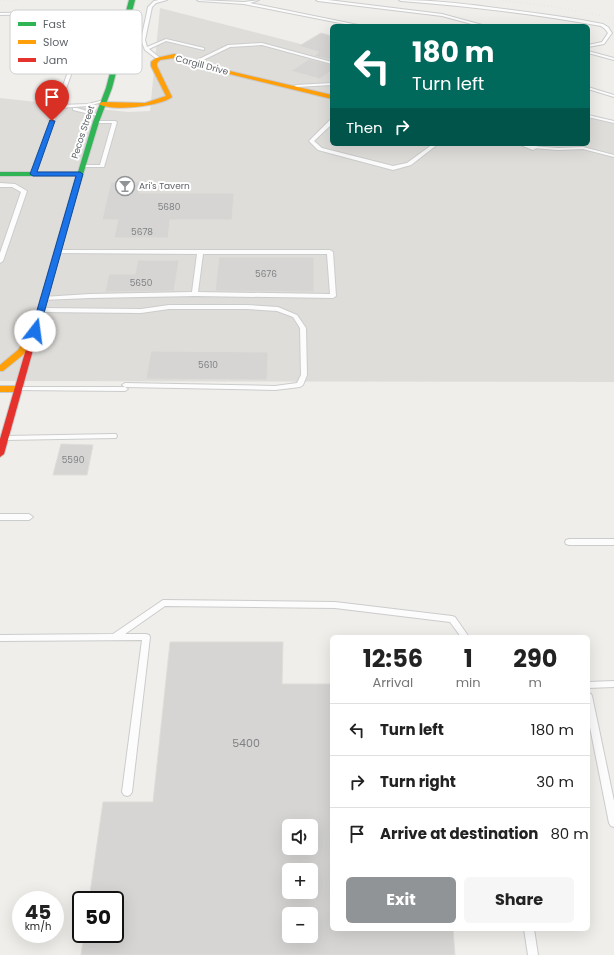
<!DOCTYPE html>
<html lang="en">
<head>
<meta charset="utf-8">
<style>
	:root { --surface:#fff; --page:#f6f6f6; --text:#222; --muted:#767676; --line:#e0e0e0; --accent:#919496 }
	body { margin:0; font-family:Poppins,sans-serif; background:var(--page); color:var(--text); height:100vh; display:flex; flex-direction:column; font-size:15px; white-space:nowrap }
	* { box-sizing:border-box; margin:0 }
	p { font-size:13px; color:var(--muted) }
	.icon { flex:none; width:22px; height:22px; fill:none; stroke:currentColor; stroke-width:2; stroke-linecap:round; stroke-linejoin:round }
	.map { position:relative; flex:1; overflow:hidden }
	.panel { position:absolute; left:330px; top:635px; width:260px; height:296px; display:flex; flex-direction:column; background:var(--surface); border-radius:6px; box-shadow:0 4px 16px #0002 }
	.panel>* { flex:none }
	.hud { position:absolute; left:330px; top:24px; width:260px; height:122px; border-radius:6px; box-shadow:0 4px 16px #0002; background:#00695c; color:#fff; overflow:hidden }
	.tools { position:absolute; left:282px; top:819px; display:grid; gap:8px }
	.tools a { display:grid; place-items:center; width:36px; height:36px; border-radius:6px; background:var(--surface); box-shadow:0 4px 16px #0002; font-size:20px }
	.speed { position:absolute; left:12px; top:891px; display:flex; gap:8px; font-size:20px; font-weight:700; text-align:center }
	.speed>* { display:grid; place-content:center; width:52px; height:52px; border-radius:50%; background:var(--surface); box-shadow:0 4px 16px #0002; line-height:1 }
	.speed small { font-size:10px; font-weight:400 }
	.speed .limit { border:2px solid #111; border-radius:6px; background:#fff; color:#111 }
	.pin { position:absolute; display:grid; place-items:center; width:34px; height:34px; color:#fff; margin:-41px -17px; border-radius:50% 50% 50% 0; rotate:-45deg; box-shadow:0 0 4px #0007 }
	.pin .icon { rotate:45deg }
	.me { position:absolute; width:44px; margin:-22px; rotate:15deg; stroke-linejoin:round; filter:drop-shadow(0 0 3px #0008) }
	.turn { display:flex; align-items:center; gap:14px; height:84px; padding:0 16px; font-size:18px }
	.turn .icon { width:52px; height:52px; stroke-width:2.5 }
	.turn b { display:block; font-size:28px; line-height:34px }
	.then { display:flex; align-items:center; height:38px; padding:0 16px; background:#0003; gap:8px; font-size:15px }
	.eta { display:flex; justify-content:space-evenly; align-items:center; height:68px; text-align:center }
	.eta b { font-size:24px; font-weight:700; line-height:28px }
	.button { display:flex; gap:8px; margin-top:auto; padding:8px 16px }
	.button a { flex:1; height:46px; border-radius:6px; background:var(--accent); color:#fff; font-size:16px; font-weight:700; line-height:46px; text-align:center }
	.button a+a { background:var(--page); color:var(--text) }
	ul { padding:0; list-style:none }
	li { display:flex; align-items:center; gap:12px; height:52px; padding:0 16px; border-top:1px solid var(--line) }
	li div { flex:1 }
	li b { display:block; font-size:15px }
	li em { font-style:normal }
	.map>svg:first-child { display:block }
	.industrial { fill:#dfddda }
	.building { fill:#d6d5d3; stroke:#deddd9; fill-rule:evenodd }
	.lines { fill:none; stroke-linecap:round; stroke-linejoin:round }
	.lane-casing { stroke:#cbcccc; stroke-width:2 }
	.street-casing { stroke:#cbcccc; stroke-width:2 }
	.fast-casing { stroke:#cacacb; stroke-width:2 }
	.slow-casing { stroke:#cacacb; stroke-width:2 }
	.jam-casing { stroke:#cacacb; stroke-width:2 }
	.lane { fill:#fdfcfc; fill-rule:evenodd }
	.street { fill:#fdfcfc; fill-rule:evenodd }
	.fast { fill:#30b455; fill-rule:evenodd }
	.slow { fill:#ff9f0a; fill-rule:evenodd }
	.jam { fill:#e5322d; fill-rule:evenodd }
	.rail { stroke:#e4e4e4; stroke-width:2; stroke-dasharray:0.5 3; stroke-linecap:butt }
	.route { fill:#1a73e8; stroke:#114b97 }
	.labels { text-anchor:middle; stroke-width:4; stroke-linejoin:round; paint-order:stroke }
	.far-street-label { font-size:9px; fill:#5f6368; stroke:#fff }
	.far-poi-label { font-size:9px; fill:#5f6368; stroke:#fff; text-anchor:start }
	.number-label { font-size:9px; fill:#7e8184 }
	.near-number-label { font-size:11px; fill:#7e8184 }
	.key { fill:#fff; stroke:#cfd0d2; stroke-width:1 }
	.key-label { font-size:11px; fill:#5f6368 }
</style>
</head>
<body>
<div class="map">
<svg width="614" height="955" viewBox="0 0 614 955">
	<rect width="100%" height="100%" fill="#efeeea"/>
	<!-- industrial -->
	<polygon class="industrial" points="160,8 332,52 332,144 588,144 588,117 614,124 614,382 0,381 0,98 128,112 150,111"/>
	<!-- building -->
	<g class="building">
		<polygon points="321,33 332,36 332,60 314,56 319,52 299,46"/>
		<polygon points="309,59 332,65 332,70 320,79 291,71"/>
		<polygon points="111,182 141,182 139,193 234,193 232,220 170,220 168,238 114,238 118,220 102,220"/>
		<polygon points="219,257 314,257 314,292 215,291"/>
		<polygon points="138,260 179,260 174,291 105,292 109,274 135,274"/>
		<polygon points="151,351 268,352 267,380 146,379"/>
		<polygon points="61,444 93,445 87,475 53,475"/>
		<path d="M170 642H283L282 684H332V929H453L455 955H81L84 934H115V900H89L103 802H153ZM289 826H311V848H289ZM289 870H311V892H289ZM289 914H311V936H289Z"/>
	</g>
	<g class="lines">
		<defs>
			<g id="lane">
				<polygon points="159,0 167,0 156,3 152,7 145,40 147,47 166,39 204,48 204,50 166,41 149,49 160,58 160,59 158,60 145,50 141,40 148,7 154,1"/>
				<polygon points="197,0 244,2 259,0 250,3 363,26 355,26 244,4 199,1"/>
				<polygon points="316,0 328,0 442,14 486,26 479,26 442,16 318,1"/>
				<path d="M399 0C437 0 475 5 512 10 543 14 573 18 603 24L608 27 612 33 604 44 588 47V45L602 42 608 33 605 29 601 26C535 14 468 6 401 1Z"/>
				<polygon points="92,11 94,12 60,105 88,104 104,100 106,101 88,106 59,108 36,174 31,175 30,174 90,13 0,15 0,13"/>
				<polygon points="262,43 332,62 332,64 262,45 230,47 197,63 193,62 228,45"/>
				<polygon points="588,51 614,58 614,60 588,53"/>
				<polygon points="332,83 332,85 296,87 294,86 296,85"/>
				<polygon points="588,87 614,95 614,97 588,89"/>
				<polygon points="73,108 77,108 100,115 98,116 73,110"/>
				<polygon points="588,115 614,121 614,123 588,117"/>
				<polygon points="330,120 332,120 332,124 314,141 322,148 393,166 407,163 433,144 438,144 411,165 393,170 318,150 309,141"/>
				<polygon points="94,121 115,121 117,122 104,167 81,167 81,166 83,165 100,165 112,123 96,123 94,122"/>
				<polygon points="531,146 558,148 583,147 614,155 614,157 583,149 558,150 533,148 531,148"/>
				<polygon points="0,183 15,184 27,191 3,261 0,263 0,253 21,192 12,187 0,187"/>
				<path d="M57 250H330L333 252 336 296 333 298 195 296 90 298 41 300 40 299 43 297 90 294 192 292 197 254 55 253 54 252ZM203 254H327L330 294 198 292Z"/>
				<polygon points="169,305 247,305 278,307 297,315 306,328 307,375 303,385 300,387 275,390 125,387 122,385 125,383 275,386 297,383 301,375 300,328 293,317 277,311 247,309 169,309 141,313 40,312 37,310 40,308 141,309"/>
				<polygon points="17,387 125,387 128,389 125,391 15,390 14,389 15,388"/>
				<polygon points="114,434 116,434 117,436 116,438 5,440 2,438 5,436"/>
				<polygon points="0,514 29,514 33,517 29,520 0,520"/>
				<polygon points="569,539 614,539 614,545 569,545 566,544 565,542 566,540"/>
				<polygon points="163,600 335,602 452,616 455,617 469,637 461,637 450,622 335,608 165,606 125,634 146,634 149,635 150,637 132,792 130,795 127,796 124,795 122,792 142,640 0,641 0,635 113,634"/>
				<polygon points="614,681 614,687 588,688 588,682"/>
				<polygon points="588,693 591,694 592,696 614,801 614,827 611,826 609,823 588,717"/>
				<polygon points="524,929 534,929 538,955 528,955"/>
			</g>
			<polygon id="street" points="518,144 533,144 538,147 533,150"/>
			<polygon id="fast" points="129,0 135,0 112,88 99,122 71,214 68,216 66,215 65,214 76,176 0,176 0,172 78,172 93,122 106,88"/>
			<g id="slow">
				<path d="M174 54 217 68 332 95V99L213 70 174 58 160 60 157 63V66L172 97C161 106 111 112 99 104L102 102 145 103 166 96 151 66V62L156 58Z"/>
				<polygon points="26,338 32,338 33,340 24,354 3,371 0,371 0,365 18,350"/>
				<polygon points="0,386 17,386 21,389 17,392 0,392"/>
			</g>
			<polygon id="jam" points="68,212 71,214 4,454 0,457 0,439 65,214"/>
		</defs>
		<!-- lane casing -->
		<use href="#lane" class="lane-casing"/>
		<!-- street casing -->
		<use href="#street" class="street-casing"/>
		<!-- fast casing -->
		<use href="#fast" class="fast-casing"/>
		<!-- slow casing -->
		<use href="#slow" class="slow-casing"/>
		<!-- jam casing -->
		<use href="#jam" class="jam-casing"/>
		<!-- lane -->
		<use href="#lane" class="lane"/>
		<!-- street -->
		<use href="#street" class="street"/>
		<!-- fast -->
		<use href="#fast" class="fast"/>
		<!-- slow -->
		<use href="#slow" class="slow"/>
		<!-- jam -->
		<use href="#jam" class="jam"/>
		<!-- rail -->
		<g class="rail">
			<polyline points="0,0 19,0"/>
			<polyline points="499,0 555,7 614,18"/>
		</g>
	</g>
	<!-- route -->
	<polygon class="route" points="50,120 55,121 37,172 80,172 83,174 39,331 35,333 31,331 76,176 33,176 30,174"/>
	<!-- icons -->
	<defs>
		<symbol id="bar-ring" viewBox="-11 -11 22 22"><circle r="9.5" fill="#fff" stroke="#919496" stroke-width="1.5"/><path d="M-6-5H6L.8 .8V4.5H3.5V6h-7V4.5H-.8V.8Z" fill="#919496"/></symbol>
	</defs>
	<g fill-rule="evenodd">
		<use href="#bar-ring" x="114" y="175" width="22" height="22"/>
	</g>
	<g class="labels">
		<!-- far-street labels -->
		<g class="far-street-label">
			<text transform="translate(202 65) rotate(15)" y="3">Cargill Drive</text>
			<text transform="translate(83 132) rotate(-72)" y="3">Pecos Street</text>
		</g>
		<!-- far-poi labels -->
		<g class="far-poi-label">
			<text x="139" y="189">Ari's Tavern</text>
		</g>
		<!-- number labels -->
		<g class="number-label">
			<text x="169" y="210">5680</text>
			<text x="142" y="235">5678</text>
			<text x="266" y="277">5676</text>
			<text x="141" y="286">5650</text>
			<text x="208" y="368">5610</text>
			<text x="73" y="463">5590</text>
		</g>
		<!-- near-number labels -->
		<g class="near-number-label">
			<text x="246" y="747">5400</text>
		</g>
	</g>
	<!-- legend -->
	<rect x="10" y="10" width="132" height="64" rx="6" class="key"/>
	<rect x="18" y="22" width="18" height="4" fill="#30b455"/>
	<rect x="18" y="40" width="18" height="4" fill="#ff9f0a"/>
	<rect x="18" y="58" width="18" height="4" fill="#e5322d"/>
	<g class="key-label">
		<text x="43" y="28">Fast</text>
		<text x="43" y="46">Slow</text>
		<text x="43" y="64">Jam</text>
	</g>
</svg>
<div class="tools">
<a><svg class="icon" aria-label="sound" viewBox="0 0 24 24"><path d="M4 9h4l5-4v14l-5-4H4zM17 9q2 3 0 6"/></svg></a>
<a>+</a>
<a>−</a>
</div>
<div class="speed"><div>45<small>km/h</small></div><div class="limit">50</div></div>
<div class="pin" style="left:52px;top:121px;background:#d93025"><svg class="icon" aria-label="arrive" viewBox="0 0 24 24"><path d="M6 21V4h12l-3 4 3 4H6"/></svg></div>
<svg class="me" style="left:35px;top:331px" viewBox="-20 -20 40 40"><circle r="19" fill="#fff"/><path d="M0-13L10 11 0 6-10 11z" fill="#1a73e8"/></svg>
<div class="hud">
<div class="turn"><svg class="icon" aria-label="left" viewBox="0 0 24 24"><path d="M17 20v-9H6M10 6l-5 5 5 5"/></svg><div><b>180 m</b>Turn left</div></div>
<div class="then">Then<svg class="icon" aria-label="right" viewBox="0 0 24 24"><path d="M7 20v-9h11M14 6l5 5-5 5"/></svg></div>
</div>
<section class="panel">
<div class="eta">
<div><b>12:56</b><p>Arrival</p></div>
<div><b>1</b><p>min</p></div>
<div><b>290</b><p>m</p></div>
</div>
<ul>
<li><svg class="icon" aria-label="left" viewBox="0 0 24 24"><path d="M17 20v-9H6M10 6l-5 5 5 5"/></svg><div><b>Turn left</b></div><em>180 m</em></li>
<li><svg class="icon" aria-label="right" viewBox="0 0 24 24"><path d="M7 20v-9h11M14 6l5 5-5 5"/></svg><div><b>Turn right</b></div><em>30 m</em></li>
<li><svg class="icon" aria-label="arrive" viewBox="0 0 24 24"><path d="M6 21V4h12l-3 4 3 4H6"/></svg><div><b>Arrive at destination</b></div><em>80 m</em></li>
</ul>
<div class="button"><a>Exit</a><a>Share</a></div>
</section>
</div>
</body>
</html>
